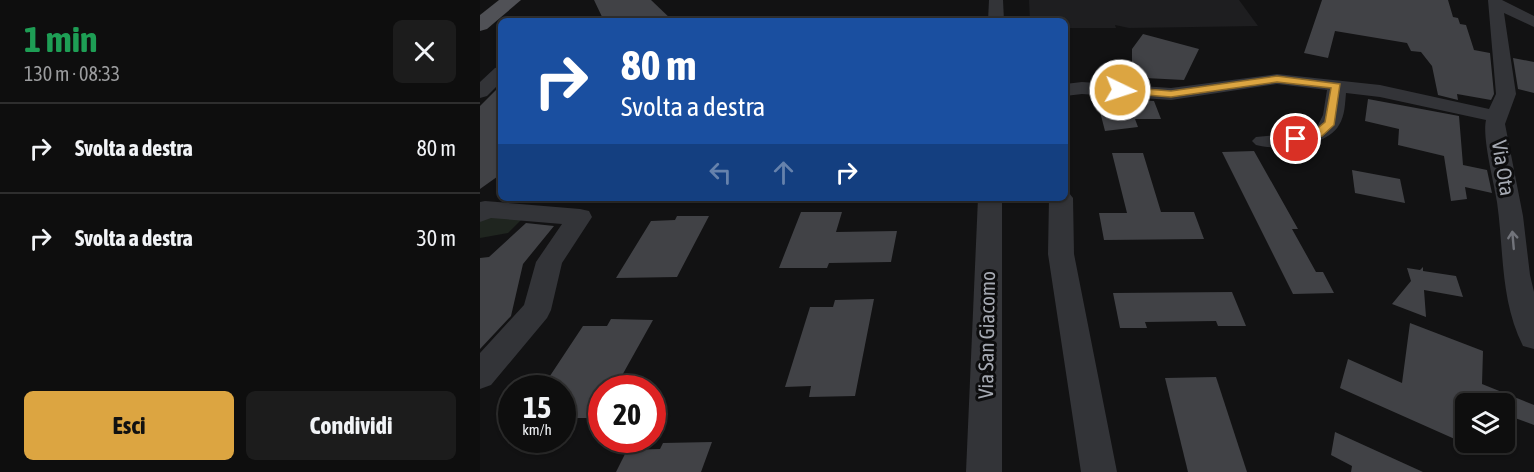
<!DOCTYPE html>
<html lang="it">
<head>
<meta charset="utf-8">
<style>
	:root { --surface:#0e0e0e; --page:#1c1c1c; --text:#f1f3f6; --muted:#9b9c9e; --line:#2e2e2e; --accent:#dca541 }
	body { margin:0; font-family:"Asap Condensed",sans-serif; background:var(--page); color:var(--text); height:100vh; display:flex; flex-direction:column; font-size:22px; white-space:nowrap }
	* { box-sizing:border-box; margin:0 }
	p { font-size:20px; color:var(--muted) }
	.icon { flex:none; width:33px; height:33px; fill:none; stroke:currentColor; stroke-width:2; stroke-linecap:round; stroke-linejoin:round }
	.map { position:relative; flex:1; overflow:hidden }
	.details { display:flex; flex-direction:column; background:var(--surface); width:480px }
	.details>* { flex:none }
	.guide { position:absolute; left:18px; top:18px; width:570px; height:183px; border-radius:9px; box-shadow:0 2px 4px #0004,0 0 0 2px var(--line); background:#1a4fa0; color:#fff; overflow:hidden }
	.tools { position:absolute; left:975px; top:393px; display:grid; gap:12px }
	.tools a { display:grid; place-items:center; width:60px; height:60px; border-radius:9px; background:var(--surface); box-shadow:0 2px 4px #0004,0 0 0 2px var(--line); font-size:30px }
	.speed { position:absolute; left:18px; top:375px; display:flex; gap:12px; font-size:30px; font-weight:700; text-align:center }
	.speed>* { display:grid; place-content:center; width:78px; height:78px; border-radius:50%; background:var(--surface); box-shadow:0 2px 4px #0004,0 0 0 2px var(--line); line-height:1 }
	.speed small { font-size:15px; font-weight:400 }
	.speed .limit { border:9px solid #d22; background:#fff; color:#111 }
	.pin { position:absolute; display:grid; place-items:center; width:51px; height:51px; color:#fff; margin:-26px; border:3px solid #fff; border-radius:50%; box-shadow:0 2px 6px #0007 }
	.me { position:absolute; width:66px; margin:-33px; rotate:94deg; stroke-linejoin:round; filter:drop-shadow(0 0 4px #0008) }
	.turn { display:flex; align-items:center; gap:21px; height:126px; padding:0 24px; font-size:27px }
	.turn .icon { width:78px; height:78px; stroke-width:2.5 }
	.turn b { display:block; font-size:42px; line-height:51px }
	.lanes { display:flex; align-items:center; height:57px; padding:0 24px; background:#0003; justify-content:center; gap:30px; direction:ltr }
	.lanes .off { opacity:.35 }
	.round { display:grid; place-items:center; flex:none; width:63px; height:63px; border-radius:9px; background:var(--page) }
	.headline { display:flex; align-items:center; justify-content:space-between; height:102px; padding:0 24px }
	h1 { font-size:36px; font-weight:700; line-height:45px; color:#1e9e55 }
	.action { display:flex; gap:12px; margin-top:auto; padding:12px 24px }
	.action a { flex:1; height:69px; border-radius:9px; background:var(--accent); color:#111; font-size:24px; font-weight:700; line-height:69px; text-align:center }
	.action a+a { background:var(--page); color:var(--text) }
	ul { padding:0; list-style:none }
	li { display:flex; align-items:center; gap:18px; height:90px; padding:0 24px; border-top:2px solid var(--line) }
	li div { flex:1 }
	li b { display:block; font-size:22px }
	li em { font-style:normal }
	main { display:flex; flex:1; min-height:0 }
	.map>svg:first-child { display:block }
	.built { fill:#1e1e20 }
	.green { fill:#1f251f }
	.building { fill:#414246 }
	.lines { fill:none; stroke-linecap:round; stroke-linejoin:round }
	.minor { fill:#333438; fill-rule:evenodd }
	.major { fill:#505156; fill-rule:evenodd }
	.oneway { stroke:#72747b }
	.route { fill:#dca541; stroke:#8f6b2a; stroke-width:1.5 }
	.labels { text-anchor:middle; stroke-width:6; stroke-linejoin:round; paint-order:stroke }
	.street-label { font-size:21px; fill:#a5a9b2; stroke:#0d0d0e }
</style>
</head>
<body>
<main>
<section class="details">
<div class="headline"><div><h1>1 min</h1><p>130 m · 08:33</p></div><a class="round"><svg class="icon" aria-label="close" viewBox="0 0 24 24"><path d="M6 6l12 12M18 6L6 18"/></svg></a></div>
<ul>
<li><svg class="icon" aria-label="right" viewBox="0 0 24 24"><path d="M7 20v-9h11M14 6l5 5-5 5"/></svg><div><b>Svolta a destra</b></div><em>80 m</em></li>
<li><svg class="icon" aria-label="right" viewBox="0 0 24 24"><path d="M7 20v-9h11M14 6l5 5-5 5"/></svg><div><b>Svolta a destra</b></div><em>30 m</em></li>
</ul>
<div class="action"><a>Esci</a><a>Condividi</a></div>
</section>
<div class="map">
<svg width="1054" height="472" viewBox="0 0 1054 472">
	<rect width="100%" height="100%" fill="#121213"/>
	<!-- built -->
	<polygon class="built" points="549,0 759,0 778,26 649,28 635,25 636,28 585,28 585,21 550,21"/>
	<!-- green -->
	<polygon class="green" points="6,215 41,220 28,233 0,238 0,222"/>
	<!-- building -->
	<g class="building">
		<polygon points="114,0 171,0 193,21 124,21"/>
		<polygon points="842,0 968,0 973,17 978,18 980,24 986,25 994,50 1010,53 1014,94 1011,100 977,94 978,100 958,95 952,66 941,52 931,51 927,43 855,31 848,58 824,53"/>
		<polygon points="663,34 719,49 704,80 665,78 668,84 652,83 652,49"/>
		<polygon points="1033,58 1054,62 1054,93 1038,89"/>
		<polygon points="21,85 21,174 0,189 0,106"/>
		<polygon points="888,99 979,116 983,165 1007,170 1012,193 985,187 987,199 971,201 964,156 918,145 919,129 885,121"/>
		<polygon points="653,100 674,101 681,119 655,119 658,127 625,131 618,104 650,104 653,112"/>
		<polygon points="774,151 818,229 812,229 836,272 843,272 854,293 813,294 742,152"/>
		<polygon points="632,153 663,153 681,212 714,212 724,239 624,240 619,213 647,213"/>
		<polygon points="872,170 920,179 925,203 875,193"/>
		<polygon points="321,212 362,212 356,232 417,231 411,262 349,263 347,268 299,268"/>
		<polygon points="197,216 229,216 197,277 136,278 171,221 195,220"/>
		<polygon points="46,223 74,226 43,264 31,316 0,349 0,258 9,257"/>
		<polygon points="943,267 943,271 976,276 983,297 944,290 946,317 912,304 931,281 927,268 940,270"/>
		<polygon points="752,292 766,326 738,326 736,321 665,322 667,328 640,328 633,293"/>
		<polygon points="394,299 375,396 329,397 331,386 305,387 330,307 353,307 355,300"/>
		<polygon points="131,319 173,320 135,388 122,388 122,418 82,418 82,388 62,388 103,326 127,326"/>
		<polygon points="930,323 1003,351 1002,384 1054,405 1054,425 1024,414 1024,404 986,404 986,444 860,388 868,359 922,383"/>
		<polygon points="736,377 767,472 708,472 685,378"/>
		<polygon points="855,432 943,472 871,472 872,466 851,455"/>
		<polygon points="232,442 221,472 136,472 147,450 180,449 183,443"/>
	</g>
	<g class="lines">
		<!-- minor -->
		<g class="minor">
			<polygon points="509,0 523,0 524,21 508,21"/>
			<path d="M1008 0H1022L1054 16V27L1024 13 1036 94 1025 124 1043 216 1050 275 1054 292V349L1043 346C1020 300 1024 251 1017 202 1014 182 1002 138 1006 120L900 97 866 93C865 103 865 116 859 125 847 147 798 151 776 145L772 141 776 137 820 133 838 125 843 115 847 90 797 84 691 100 602 94 585 96V84L602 82 691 88 797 74 900 85 1009 109 1016 94Z"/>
			<polygon points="112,16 120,18 122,21 104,21"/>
			<polygon points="21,67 21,82 7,96 0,98 0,82 15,68"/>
			<polygon points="585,191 589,193 593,198 594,254 637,472 601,472 568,254 569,198 585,198"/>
			<polygon points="498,198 522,198 522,472 486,472"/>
			<polygon points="5,201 100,209 109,211 112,217 82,263 71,310 67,318 11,385 0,389 0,353 44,305 56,262 82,224 11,218 0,222 0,202"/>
		</g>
		<!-- major -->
		<polygon class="major" points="19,0 41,0 7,29 0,31 0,15"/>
	</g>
	<!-- one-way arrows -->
	<defs><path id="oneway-shaft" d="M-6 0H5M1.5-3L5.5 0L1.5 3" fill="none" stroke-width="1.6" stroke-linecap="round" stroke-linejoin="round" transform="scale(1.5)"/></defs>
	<use class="oneway" href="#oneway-shaft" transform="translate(1033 240) rotate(-95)"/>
	<!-- route -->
	<polygon class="route" points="797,76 860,84 854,125 842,136 816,143 810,139 834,131 845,122 851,88 797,82 691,97 640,93 635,90 640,87 691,91"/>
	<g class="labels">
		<!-- street labels -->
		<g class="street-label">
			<text transform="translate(1023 168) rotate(81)" y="7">Via Ota</text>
			<text transform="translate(507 335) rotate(-89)" y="7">Via San Giacomo</text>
		</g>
	</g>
</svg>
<div class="tools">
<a><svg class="icon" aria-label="layers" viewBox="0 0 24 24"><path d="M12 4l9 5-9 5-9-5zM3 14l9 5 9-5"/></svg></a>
</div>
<div class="speed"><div>15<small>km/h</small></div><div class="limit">20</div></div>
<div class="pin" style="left:816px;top:139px;background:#d93025"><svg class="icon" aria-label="arrive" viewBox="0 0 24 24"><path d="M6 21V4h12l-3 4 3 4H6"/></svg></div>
<svg class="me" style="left:640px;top:90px" viewBox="-20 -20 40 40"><circle r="17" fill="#dca541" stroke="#fff" stroke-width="3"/><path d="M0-11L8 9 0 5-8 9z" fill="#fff"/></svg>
<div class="guide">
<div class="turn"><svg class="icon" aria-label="right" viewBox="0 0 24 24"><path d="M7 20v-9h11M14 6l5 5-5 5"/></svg><div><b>80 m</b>Svolta a destra</div></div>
<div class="lanes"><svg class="icon off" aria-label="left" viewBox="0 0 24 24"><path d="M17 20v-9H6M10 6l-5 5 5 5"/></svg><svg class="icon off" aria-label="ahead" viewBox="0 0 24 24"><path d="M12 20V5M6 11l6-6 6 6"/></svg><svg class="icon" aria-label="right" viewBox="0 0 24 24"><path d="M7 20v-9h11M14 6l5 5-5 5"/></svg></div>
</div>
</div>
</main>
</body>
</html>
